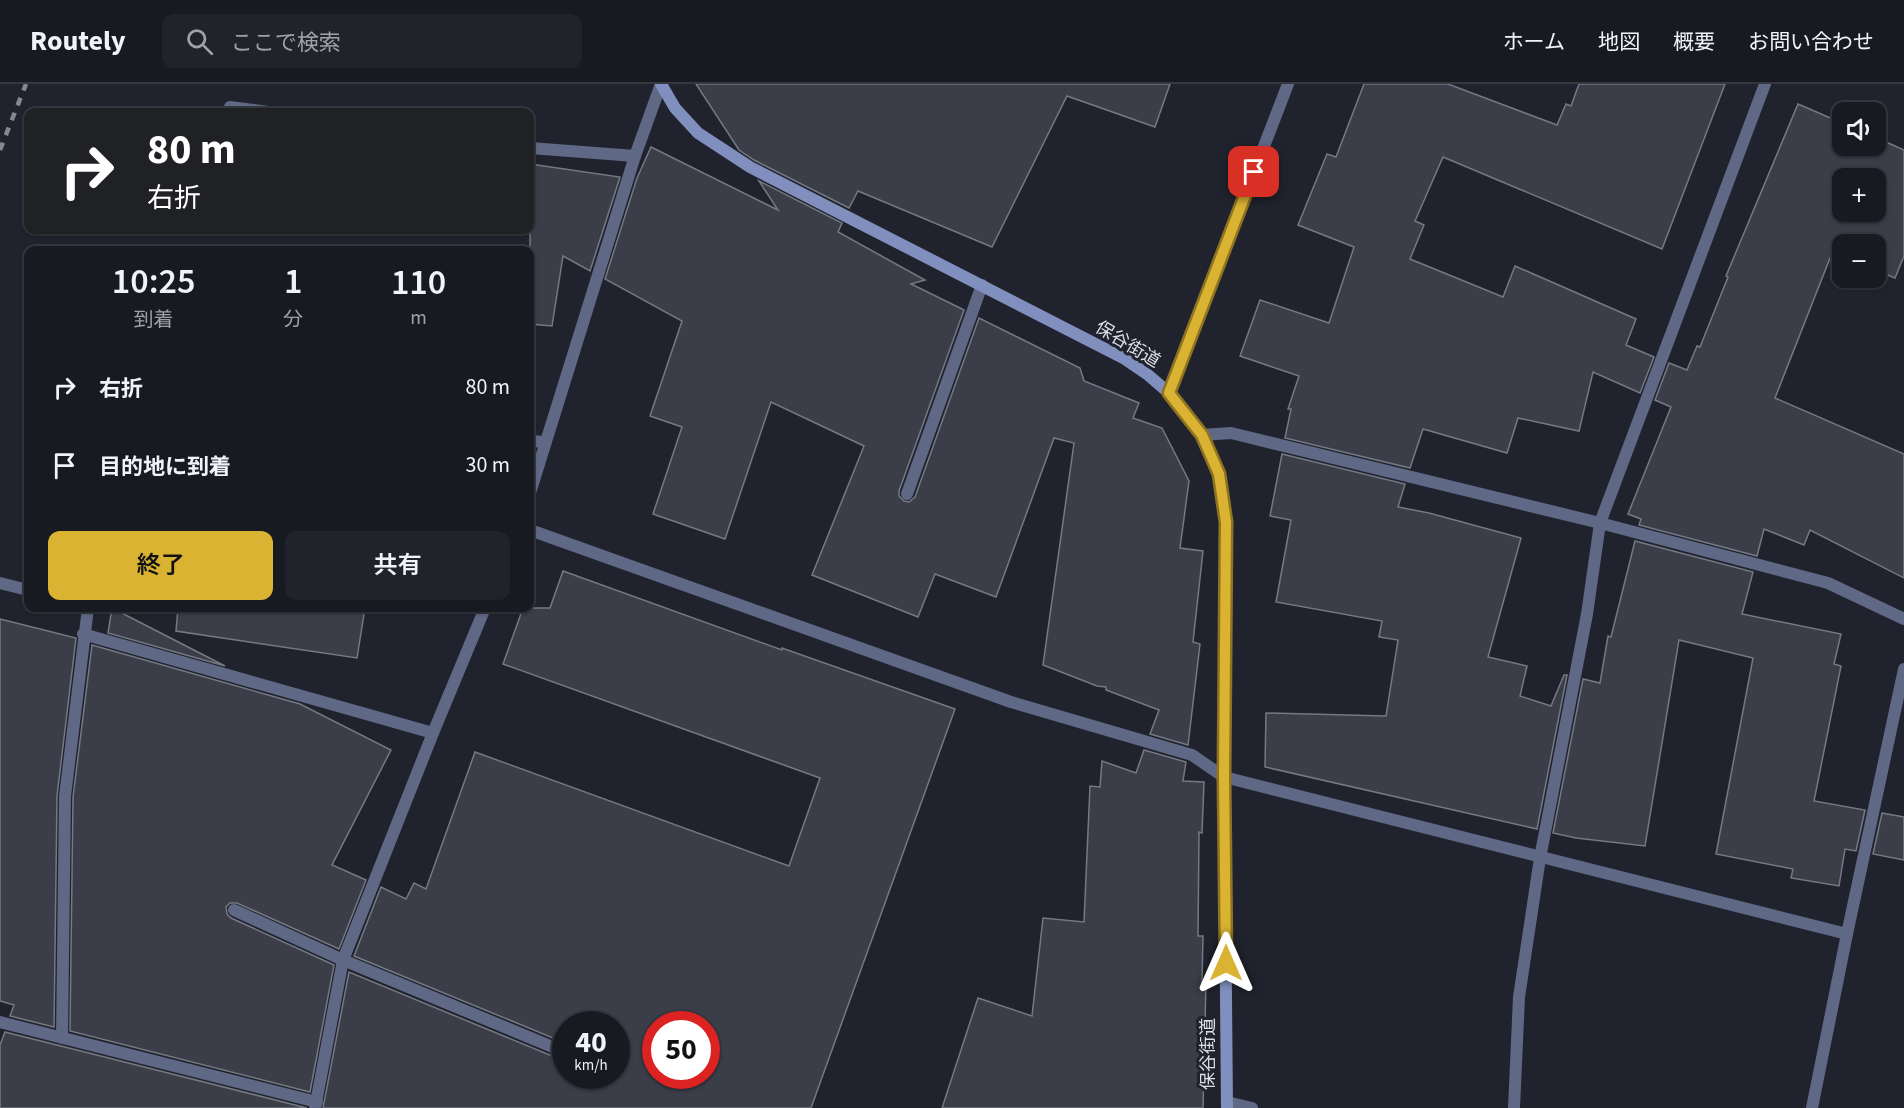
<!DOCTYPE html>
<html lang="ja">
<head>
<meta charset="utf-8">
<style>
	:root { --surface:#181a22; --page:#21232a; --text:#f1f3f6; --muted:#9fa1a5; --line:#363840; --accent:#dab333 }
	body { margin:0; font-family:"Source Sans 3","Noto Sans JP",sans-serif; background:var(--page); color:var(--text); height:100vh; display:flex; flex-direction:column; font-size:22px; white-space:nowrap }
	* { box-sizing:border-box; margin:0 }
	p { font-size:20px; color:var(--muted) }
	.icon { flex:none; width:33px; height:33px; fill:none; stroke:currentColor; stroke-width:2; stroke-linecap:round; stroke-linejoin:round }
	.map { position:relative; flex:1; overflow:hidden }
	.details { position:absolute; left:24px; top:162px; width:510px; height:366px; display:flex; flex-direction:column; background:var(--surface); border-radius:12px; box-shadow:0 2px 4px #0004,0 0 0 2px var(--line) }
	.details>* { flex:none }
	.hud { position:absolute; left:24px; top:24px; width:510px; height:126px; border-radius:12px; box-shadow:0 2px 4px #0004,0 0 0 2px var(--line); background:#202124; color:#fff; overflow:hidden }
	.tools { position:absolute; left:1832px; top:18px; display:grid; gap:12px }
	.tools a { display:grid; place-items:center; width:54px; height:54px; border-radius:12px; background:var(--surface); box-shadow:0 2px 4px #0004,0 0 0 2px var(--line); font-size:30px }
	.speed { position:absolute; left:552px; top:927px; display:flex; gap:12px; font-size:30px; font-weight:700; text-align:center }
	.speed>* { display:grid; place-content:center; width:78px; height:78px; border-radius:50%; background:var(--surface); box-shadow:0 2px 4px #0004,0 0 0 2px var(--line); line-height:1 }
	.speed small { font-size:15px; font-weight:400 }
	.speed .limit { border:9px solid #d22; background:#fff; color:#111 }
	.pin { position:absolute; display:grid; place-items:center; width:51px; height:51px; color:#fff; margin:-26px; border-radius:12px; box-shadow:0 3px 9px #0006 }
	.me { position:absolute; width:66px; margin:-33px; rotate:0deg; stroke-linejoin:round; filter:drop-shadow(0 0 4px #0008) }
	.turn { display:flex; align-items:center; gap:21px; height:126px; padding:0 24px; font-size:27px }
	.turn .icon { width:78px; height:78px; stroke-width:2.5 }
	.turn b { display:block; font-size:42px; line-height:51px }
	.eta { display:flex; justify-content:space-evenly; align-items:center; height:102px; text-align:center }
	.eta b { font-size:36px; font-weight:600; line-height:42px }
	.primary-button { display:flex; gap:12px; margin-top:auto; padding:12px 24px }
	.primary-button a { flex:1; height:69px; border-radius:12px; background:var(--accent); color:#111; font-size:24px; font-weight:600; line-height:69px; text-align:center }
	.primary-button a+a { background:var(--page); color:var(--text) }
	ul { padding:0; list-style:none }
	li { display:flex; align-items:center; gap:18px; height:78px; padding:0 24px }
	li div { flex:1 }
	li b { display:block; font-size:22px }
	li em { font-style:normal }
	header { display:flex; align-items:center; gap:36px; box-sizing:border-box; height:84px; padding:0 30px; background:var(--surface); border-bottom:2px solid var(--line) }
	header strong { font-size:28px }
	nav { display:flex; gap:33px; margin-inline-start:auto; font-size:21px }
	.search { width:420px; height:54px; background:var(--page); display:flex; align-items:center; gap:15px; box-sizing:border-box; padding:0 21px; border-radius:12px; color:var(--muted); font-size:22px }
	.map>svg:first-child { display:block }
	.building { fill:#3b3e49; stroke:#757984; stroke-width:1.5; fill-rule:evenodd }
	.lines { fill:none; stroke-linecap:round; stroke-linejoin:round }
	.lane { stroke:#5f6885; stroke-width:12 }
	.street { stroke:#5f6885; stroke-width:12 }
	.secondary { stroke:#808fbd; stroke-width:12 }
	.rail { stroke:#868891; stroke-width:4.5; stroke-dasharray:8 8; stroke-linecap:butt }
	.route-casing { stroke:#8e7421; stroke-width:15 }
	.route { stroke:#dab333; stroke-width:10 }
	.labels { text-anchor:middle; stroke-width:6; stroke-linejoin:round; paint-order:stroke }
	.street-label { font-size:18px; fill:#dddfe6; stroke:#20232d }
</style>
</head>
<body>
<header>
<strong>Routely</strong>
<div class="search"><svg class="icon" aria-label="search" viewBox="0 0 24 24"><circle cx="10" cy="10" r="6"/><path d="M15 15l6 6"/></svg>ここで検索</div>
<nav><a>ホーム</a><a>地図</a><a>概要</a><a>お問い合わせ</a></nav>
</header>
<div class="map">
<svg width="1904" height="1024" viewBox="0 0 1904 1024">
	<rect width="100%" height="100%" fill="#20232d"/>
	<!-- building -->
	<g class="building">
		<polygon points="696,0 1170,0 1155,43 1067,12 992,163 858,107 849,124 754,76 739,66"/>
		<polygon points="1364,0 1448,0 1557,41 1566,20 1571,22 1579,0 1725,0 1662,165 1443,73 1415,137 1424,141 1410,175 1503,213 1515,182 1636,235 1626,261 1654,273 1640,309 1593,288 1579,347 1518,334 1507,369 1423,345 1410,384 1285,354 1291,325 1288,325 1299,292 1240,272 1260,216 1329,239 1354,163 1298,141 1327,70 1336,73"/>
		<path d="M1798 20 1842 39V62H1875V53L1904 66V172L1895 194 1875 186V160H1842V173L1832 169 1775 314 1904 370V494L1810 446 1804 461 1764 445 1757 472 1639 441 1641 435 1628 430 1671 323 1655 316 1669 279 1687 286 1697 262 1700 263 1728 193 1726 192ZM1842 94H1875V128H1842Z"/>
		<polygon points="651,63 778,126 759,97 842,139 838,148 925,196 911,200 964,226 899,407 899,412 904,417 909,418 915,413 979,234 1080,284 1084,297 1139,319 1133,334 1162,344 1189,397 1180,464 1203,467 1193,558 1200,560 1188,661 1150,650 1159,626 1106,606 1106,603 1097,602 1043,581 1074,359 1054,354 996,513 935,490 918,533 812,491 864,362 771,318 725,455 653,430 682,343 650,332 682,237 605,195 637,94"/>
		<polygon points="530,80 620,93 590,187 563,172 552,242 530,240"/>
		<polygon points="1282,370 1405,400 1398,423 1429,429 1521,454 1488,573 1527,582 1520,612 1551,622 1564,591 1567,591 1537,745 1265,683 1266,629 1386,632 1398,556 1379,553 1382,537 1276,518 1291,436 1270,432"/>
		<polygon points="1635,457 1753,488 1742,530 1841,550 1834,580 1841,582 1814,717 1865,726 1856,767 1845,765 1839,802 1791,794 1793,785 1716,770 1753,574 1679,556 1645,762 1576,754 1553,749 1583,595 1600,599 1608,552 1611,553"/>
		<path d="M563 487 782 566V564L955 625 811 1024H323L349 888 552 972H557L562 968 563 962 558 956 354 872 381 803 406 815 414 799 426 805 475 668 789 782 820 694 503 580 523 524H550ZM566 940H616V992H566ZM656 940H706V992H656Z"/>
		<polygon points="112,524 225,582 108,549"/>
		<polygon points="178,524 365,524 357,574 176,547"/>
		<polygon points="0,535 76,554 57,712 54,943 10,932 14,921 0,917"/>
		<polygon points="92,561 300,620 391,666 332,781 366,796 339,865 237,819 230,819 226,823 227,830 231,834 334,881 310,1008 70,947 73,713"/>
		<polygon points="1144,666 1186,678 1183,697 1204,698 1202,749 1199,748 1198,852 1203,852 1202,898 1206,898 1203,1024 942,1024 978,914 1032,932 1043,834 1084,838 1090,702 1100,703 1102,677 1136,689"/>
		<polygon points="1882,729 1904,733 1904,776 1873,770"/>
		<polygon points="5,948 61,962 307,1024 0,1024 0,961"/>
	</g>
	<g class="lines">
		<!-- lane -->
		<g class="lane">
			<polyline points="907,410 982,201"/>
			<polyline points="234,826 343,876 555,964"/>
		</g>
		<!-- street -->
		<g class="street">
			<polyline points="230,23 268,28"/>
			<polyline points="530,64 635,72"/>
			<polyline points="1169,309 1288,0"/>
			<polyline points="1202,351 1231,349 1600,439 1828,499 1904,535"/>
			<polyline points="530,357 545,358"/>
			<polyline points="530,409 635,72 661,0"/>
			<polyline points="530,446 1011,618 1192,671 1224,693 1847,850"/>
			<polyline points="0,499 28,506"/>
			<polyline points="83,550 433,649"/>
			<polyline points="0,938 317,1018"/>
			<polyline points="62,954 65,712 88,524"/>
			<polyline points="1227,1018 1252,1024"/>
			<polyline points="315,1024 343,876 433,649 485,524"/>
			<polyline points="1514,1024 1519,913 1540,774 1587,530 1600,439 1765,0"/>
			<polyline points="1812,1024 1847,850 1904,585"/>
		</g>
		<!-- secondary -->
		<polyline class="secondary" points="661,0 675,24 698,49 750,83 1125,275 1147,290 1169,309 1202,351 1219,390 1226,438 1224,693 1227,1024"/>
		<!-- rail -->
		<polyline class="rail" points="0,66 26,0"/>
	</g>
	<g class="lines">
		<defs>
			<polyline id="route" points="1226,879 1224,693 1226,438 1219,390 1202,351 1169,309 1254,88"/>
		</defs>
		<!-- route casing -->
		<use href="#route" class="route-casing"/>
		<!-- route -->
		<use href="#route" class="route"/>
	</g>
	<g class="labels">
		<!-- street labels -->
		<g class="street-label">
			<text transform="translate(1128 260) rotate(31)" y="6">保谷街道</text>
			<text transform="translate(1208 970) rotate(-90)" y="6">保谷街道</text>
		</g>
	</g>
</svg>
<div class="tools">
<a><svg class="icon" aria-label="sound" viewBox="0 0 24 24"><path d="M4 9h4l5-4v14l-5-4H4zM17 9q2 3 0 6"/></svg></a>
<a>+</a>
<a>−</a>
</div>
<div class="speed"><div>40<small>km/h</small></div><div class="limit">50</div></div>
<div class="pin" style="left:1254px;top:88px;background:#d93025"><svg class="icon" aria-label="arrive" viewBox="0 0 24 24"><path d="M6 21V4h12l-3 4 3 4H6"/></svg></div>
<svg class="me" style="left:1226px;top:879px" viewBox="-20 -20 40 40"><path d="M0-17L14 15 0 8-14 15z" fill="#dab333" stroke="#fff" stroke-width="4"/></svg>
<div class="hud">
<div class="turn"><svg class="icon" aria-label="right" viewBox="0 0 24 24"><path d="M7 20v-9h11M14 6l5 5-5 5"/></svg><div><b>80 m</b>右折</div></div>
</div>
<section class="details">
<div class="eta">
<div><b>10:25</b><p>到着</p></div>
<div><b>1</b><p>分</p></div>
<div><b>110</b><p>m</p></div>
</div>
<ul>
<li><svg class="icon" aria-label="right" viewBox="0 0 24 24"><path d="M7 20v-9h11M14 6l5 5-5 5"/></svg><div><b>右折</b></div><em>80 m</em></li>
<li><svg class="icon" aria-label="arrive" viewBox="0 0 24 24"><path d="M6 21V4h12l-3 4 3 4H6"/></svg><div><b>目的地に到着</b></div><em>30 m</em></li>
</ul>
<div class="primary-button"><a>終了</a><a>共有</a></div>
</section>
</div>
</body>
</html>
